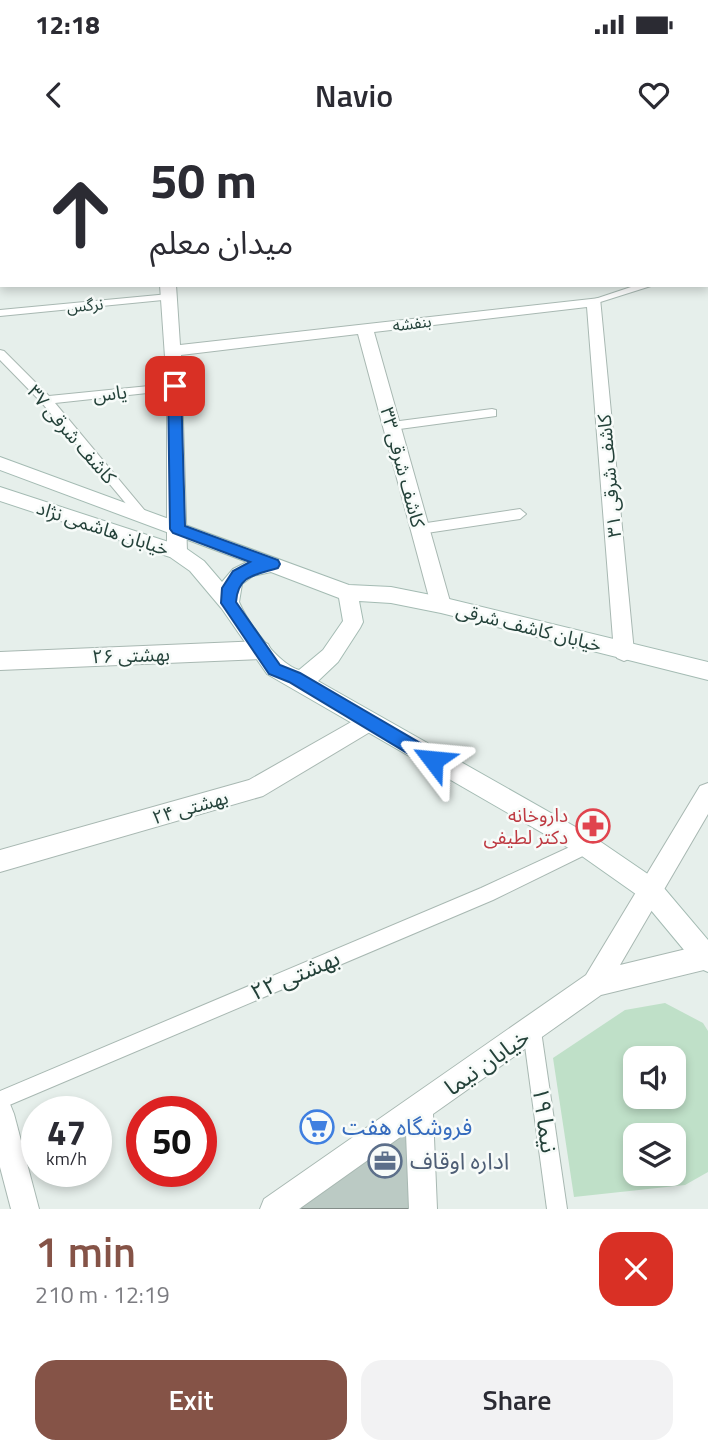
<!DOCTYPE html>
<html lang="en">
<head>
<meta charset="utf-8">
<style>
	:root { --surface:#fff; --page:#f2f2f3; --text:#2b2b33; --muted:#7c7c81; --accent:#855347 }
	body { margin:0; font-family:"Titillium Web","Noto Sans Arabic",sans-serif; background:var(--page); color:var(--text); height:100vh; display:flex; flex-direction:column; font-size:26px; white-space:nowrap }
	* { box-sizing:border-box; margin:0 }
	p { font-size:23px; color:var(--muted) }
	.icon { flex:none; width:38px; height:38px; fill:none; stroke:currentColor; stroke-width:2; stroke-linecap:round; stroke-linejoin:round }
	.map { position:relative; height:1069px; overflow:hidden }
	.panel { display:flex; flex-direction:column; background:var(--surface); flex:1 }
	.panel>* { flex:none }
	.hud { position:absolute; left:0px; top:0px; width:709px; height:147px; box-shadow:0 4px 10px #0003; background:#fff; color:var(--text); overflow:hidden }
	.fabs { position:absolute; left:623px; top:906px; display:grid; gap:14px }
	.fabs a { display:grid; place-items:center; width:63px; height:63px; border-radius:14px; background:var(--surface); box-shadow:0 4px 10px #0003; font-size:35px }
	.speed { position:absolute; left:21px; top:956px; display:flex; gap:14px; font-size:35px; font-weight:700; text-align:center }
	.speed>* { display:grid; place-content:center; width:91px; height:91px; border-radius:50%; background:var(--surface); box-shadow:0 4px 10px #0003; line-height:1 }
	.speed small { font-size:18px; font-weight:400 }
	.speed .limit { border:10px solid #d22; background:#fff; color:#111 }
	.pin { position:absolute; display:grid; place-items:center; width:60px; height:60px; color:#fff; margin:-30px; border-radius:14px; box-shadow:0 4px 10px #0006 }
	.me { position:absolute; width:77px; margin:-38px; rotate:299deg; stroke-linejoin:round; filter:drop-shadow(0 0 5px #0008) }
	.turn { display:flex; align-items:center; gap:24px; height:147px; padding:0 35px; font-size:32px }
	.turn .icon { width:91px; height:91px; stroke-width:2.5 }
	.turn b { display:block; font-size:49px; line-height:60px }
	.round { display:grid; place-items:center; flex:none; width:74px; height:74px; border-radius:21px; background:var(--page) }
	.overview { display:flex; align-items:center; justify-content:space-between; height:119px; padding:0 35px }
	h1 { font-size:42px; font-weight:600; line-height:52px; color:var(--accent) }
	.action { display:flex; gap:14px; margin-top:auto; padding:14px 35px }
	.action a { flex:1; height:80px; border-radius:21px; background:var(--accent); color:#fff; font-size:28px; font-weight:600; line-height:80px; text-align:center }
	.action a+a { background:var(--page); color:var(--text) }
	.status { display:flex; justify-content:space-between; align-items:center; height:49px; padding:0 35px; background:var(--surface); direction:ltr }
	.status svg { height:19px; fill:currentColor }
	header { display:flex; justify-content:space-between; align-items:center; height:91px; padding:0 35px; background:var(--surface); font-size:32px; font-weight:600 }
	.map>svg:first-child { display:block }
	.green { fill:#bfe0c8; fill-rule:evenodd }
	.building { fill:#bbcac4; stroke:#838d89; stroke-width:2 }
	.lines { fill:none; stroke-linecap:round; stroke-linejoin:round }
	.service-casing { stroke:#a8b8b2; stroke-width:2 }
	.minor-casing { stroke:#a8b8b2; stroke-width:2 }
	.tertiary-casing { stroke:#a8b8b2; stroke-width:2 }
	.secondary-casing { stroke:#a4bbb3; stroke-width:2 }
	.service { fill:#fff; fill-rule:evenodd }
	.minor { fill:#fff; fill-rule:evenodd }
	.tertiary { fill:#fff; fill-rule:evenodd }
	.secondary { fill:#fff; fill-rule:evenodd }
	.route { fill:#1a73e8; stroke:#114b97; stroke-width:2 }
	.labels { text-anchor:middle; stroke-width:5; stroke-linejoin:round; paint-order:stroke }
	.far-street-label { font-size:16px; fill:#24423a; stroke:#f7fbf9 }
	.street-label { font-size:19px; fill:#24423a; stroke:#f7fbf9 }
	.health-label { font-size:19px; fill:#be3a42; stroke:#f7fbf9; text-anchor:end }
	.near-street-label { font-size:23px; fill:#24423a; stroke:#f7fbf9 }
	.near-shop-label { font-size:23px; fill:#366cbe; stroke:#f7fbf9; text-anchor:start }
	.near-service-label { font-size:23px; fill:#4e5e75; stroke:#f7fbf9; text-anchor:start }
</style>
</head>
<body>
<div class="status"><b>12:18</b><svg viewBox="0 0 49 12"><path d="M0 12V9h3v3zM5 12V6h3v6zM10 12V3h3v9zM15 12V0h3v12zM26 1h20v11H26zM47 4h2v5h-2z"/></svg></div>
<header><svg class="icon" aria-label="back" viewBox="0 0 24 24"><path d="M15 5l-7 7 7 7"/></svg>Navio<svg class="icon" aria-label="heart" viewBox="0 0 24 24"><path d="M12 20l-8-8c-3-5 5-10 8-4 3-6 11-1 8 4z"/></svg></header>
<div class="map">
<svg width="708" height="1069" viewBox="0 0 708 1069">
	<rect width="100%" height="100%" fill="#e6efeb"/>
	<!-- green -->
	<path class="green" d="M665 863 703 883 708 891V1032L685 1045 574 1057 553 918 625 870ZM635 919H674V957H635ZM635 996H674V1034H635Z"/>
	<!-- building -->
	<polygon class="building" points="414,974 418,1069 299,1069 298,1056"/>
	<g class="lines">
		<defs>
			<g id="service">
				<polygon points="637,145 654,145 594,164 589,161"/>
				<polygon points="169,154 173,155 173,159 0,176 0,170"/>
				<polygon points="0,210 4,211 49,256 179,243 181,246 175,250 55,263 146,372 148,375 146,378 138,378 42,263 0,220"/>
				<polygon points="492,269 496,270 496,276 392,290 386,286 392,282"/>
				<polygon points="520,369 526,374 520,379 420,394 414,389 420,384"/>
				<polygon points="587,699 593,701 595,706 593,711 493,760 0,969 0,951 481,748"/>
				<polygon points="532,882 538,885 541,891 567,1069 547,1069 523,891 526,885"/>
			</g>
			<g id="minor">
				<polygon points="237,0 273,0 236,2"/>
				<rect x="0" y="14" width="2" height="8"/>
				<rect x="707" y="65" width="1" height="8"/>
				<polygon points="160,145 176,145 180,205 600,158 634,512 631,518 624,521 617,518 614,512 587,167 374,192 451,465 448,471 434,471 431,465 358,194 181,215 187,412 184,417 170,417 167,412 167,246"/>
				<polygon points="261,501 268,504 271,510 268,516 261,519 0,530 0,512"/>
				<polygon points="367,573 375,575 378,582 375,589 263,656 0,732 0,710 249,640"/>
				<polygon points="708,643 708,674 620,825 707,804 708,829 601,855 433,974 437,1069 409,1069 406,993 299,1069 260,1069 264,1059 586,835 700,646"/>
				<polygon points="0,960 10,964 14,974 39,1069 11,1069 0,1027"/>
			</g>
			<g id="tertiary">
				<polygon points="674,0 688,0 689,2 675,2"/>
				<rect x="707" y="56" width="1" height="10"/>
			</g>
			<path id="secondary" d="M0 317 349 445 391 447 441 457 708 522V540L441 473 391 463 359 461 363 482 360 488 338 522 318 541 595 698 658 741 708 800V832L699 828 640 757 579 714 267 534 222 469 190 431 170 417 0 361V347L184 407 204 421 222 442 233 429 247 422 0 330ZM271 432 339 458 343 481 323 510 299 530C278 524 248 483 239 462L242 444 253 436Z"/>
		</defs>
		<!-- service casing -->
		<use href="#service" class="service-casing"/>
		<!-- minor casing -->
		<use href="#minor" class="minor-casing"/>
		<!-- tertiary casing -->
		<use href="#tertiary" class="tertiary-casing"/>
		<!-- secondary casing -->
		<use href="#secondary" class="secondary-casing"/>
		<!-- service -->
		<use href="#service" class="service"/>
		<!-- minor -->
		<use href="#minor" class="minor"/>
		<!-- tertiary -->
		<use href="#tertiary" class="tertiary"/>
		<!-- secondary -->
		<use href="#secondary" class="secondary"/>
	</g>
	<!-- route -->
	<path class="route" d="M175 242 181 246 185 386 278 420 280 424 278 428C255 435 238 435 236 462L280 525 300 533 439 614 441 620 439 625H427L289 542 269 534 221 463 222 448 233 431 250 422 173 393 170 389 168 246Z"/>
	<!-- icons -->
	<defs>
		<symbol id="pharmacy-ring" viewBox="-11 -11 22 22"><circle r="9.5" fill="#f7fbf9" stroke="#e0444e" stroke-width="1.5"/><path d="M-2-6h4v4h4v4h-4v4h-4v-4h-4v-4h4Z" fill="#e0444e"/></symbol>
		<symbol id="supermarket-ring" viewBox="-11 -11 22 22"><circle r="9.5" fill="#f7fbf9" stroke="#3f7fe0" stroke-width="1.5"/><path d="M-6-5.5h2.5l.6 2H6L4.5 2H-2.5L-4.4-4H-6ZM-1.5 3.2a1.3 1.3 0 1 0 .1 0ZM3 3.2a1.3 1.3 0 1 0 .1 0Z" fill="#3f7fe0"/></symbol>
		<symbol id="office-ring" viewBox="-11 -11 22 22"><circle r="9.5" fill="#f7fbf9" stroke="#5c6f8a" stroke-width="1.5"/><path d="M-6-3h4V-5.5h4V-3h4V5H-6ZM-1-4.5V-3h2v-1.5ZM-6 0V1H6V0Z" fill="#5c6f8a"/></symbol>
	</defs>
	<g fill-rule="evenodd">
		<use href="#pharmacy-ring" x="574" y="667" width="38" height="38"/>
		<use href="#supermarket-ring" x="298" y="968" width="38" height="38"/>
		<use href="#office-ring" x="366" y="1002" width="38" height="38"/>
	</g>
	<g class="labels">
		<!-- far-street labels -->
		<g class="far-street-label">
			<text transform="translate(85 165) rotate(-5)" y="6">نرگس</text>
			<text transform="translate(412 183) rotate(-7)" y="6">بنفشه</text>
		</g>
		<!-- street labels -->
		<g class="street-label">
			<text transform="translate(110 253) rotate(-6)" y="7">یاس</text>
			<text transform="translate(72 294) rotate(49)" y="7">کاشف شرقی ۳۷</text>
			<text transform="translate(403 327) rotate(75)" y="7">کاشف شرقی ۳۳</text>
			<text transform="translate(609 336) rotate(-95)" y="7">کاشف شرقی ۳۱</text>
			<text transform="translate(103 388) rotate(18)" y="7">خیابان هاشمی نژاد</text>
			<text transform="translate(529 487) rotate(14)" y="7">خیابان کاشف شرقی</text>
			<text transform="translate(131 515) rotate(-2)" y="7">بهشتی ۲۶</text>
			<text transform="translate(190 667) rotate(-16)" y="7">بهشتی ۲۴</text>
		</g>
		<!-- health labels -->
		<g class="health-label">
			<text x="568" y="682">داروخانه<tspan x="568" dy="22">دکتر لطیفی</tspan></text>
		</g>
		<!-- near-street labels -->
		<g class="near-street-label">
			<text transform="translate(295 835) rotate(-23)" y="8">بهشتی ۲۲</text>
			<text transform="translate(487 922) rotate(-35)" y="8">خیابان نیما</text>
			<text transform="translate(545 980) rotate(82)" y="8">نیما ۱۹</text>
		</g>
		<!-- near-shop labels -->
		<g class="near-shop-label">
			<text x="342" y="995">فروشگاه هفت</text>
		</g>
		<!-- near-service labels -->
		<g class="near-service-label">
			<text x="410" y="1029">اداره اوقاف</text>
		</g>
	</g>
</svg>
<div class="fabs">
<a><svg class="icon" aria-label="sound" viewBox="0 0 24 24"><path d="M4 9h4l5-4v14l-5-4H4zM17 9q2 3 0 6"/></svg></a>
<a><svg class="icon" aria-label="layers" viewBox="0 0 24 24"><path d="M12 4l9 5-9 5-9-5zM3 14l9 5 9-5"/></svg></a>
</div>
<div class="speed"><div>47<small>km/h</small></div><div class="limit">50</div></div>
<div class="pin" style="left:175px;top:246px;background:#d93025"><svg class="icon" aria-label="arrive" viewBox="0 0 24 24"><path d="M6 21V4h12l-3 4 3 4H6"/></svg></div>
<svg class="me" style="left:433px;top:620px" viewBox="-20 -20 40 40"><path d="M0-17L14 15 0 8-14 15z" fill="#1a73e8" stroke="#fff" stroke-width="4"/></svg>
<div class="hud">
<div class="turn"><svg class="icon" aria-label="ahead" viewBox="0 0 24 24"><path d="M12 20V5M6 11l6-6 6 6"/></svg><div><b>50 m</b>میدان معلم</div></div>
</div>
</div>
<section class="panel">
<div class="overview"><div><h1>1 min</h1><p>210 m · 12:19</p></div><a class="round" style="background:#d93025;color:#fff"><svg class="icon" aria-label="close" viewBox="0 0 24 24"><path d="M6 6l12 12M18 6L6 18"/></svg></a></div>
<div class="action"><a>Exit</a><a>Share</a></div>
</section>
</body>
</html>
